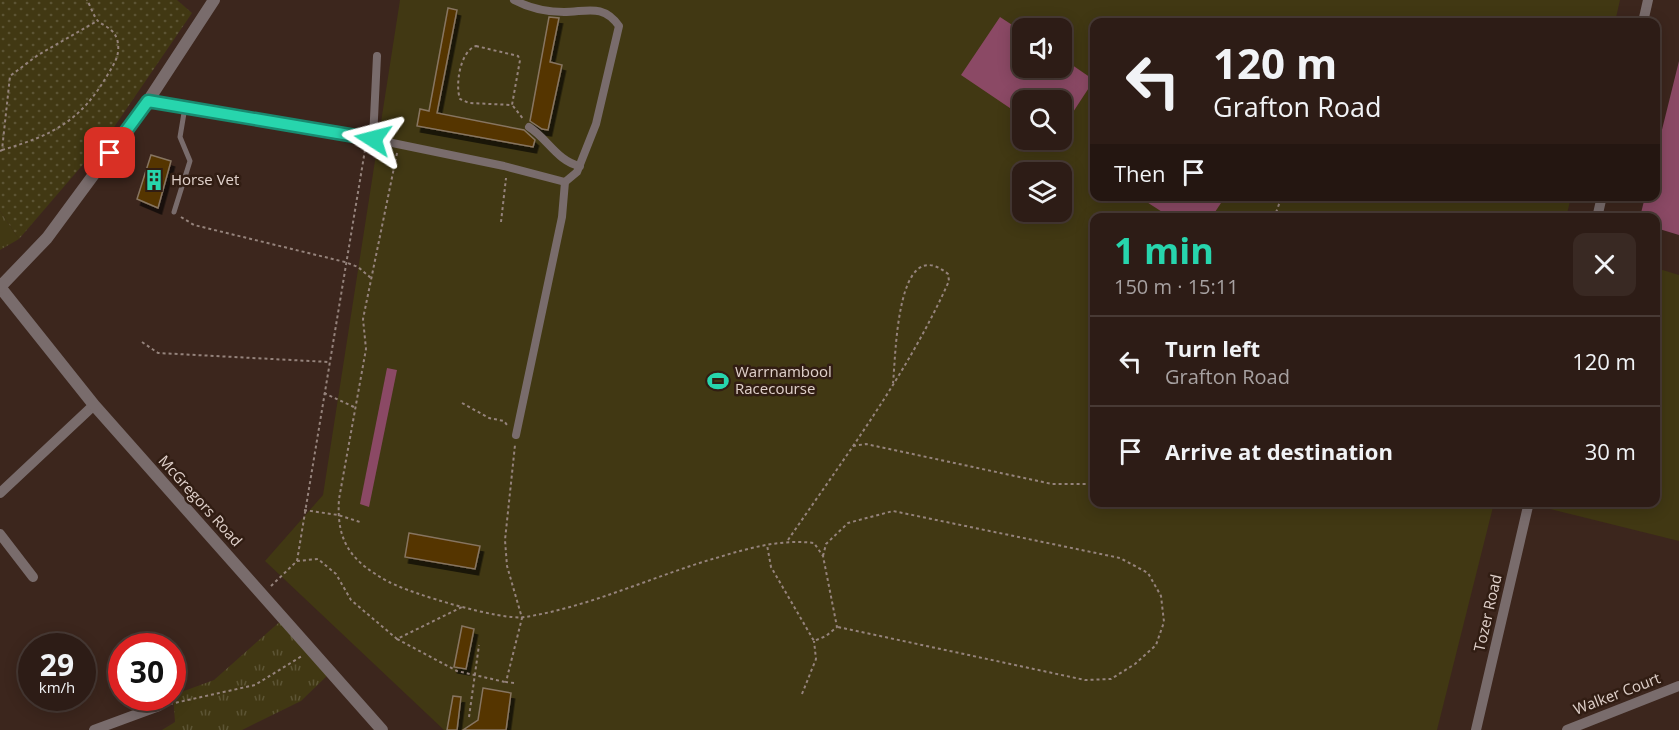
<!DOCTYPE html>
<html lang="en">
<head>
<meta charset="utf-8">
<style>
	:root { --surface:#2d1c16; --page:#392923; --text:#f1f3f6; --muted:#a7a1a1; --line:#483a35; --accent:#27d5ad }
	body { margin:0; font-family:"Open Sans",sans-serif; background:var(--page); color:var(--text); height:100vh; display:flex; flex-direction:column; font-size:22px; white-space:nowrap }
	* { box-sizing:border-box; margin:0 }
	p { font-size:20px; color:var(--muted) }
	.icon { flex:none; width:33px; height:33px; fill:none; stroke:currentColor; stroke-width:2; stroke-linecap:round; stroke-linejoin:round }
	.map { position:relative; flex:1; overflow:hidden }
	.side { position:absolute; left:1090px; top:213px; width:570px; height:294px; display:flex; flex-direction:column; background:var(--surface); border-radius:12px; box-shadow:0 3px 15px #0003,0 0 0 2px var(--line) }
	.side>* { flex:none }
	.top-card { position:absolute; left:1090px; top:18px; width:570px; height:183px; border-radius:12px; box-shadow:0 3px 15px #0003,0 0 0 2px var(--line); background:#2d1c16; color:var(--text); overflow:hidden }
	.controls { position:absolute; left:1012px; top:18px; display:grid; gap:12px }
	.controls a { display:grid; place-items:center; width:60px; height:60px; border-radius:12px; background:var(--surface); box-shadow:0 3px 15px #0003,0 0 0 2px var(--line); font-size:30px }
	.speed { position:absolute; left:18px; top:633px; display:flex; gap:12px; font-size:30px; font-weight:700; text-align:center }
	.speed>* { display:grid; place-content:center; width:78px; height:78px; border-radius:50%; background:var(--surface); box-shadow:0 3px 15px #0003,0 0 0 2px var(--line); line-height:1 }
	.speed small { font-size:15px; font-weight:400 }
	.speed .limit { border:9px solid #d22; background:#fff; color:#111 }
	.pin { position:absolute; display:grid; place-items:center; width:51px; height:51px; color:#fff; margin:-26px; border-radius:12px; box-shadow:0 3px 9px #0006 }
	.me { position:absolute; width:66px; margin:-33px; rotate:279deg; stroke-linejoin:round; filter:drop-shadow(0 0 4px #0008) }
	.turn { display:flex; align-items:center; gap:21px; height:126px; padding:0 24px; font-size:27px }
	.turn .icon { width:78px; height:78px; stroke-width:2.5 }
	.turn b { display:block; font-size:42px; line-height:51px }
	.then { display:flex; align-items:center; height:57px; padding:0 24px; background:#0003; gap:12px; font-size:22px }
	.round { display:grid; place-items:center; flex:none; width:63px; height:63px; border-radius:12px; background:var(--page) }
	.headline { display:flex; align-items:center; justify-content:space-between; height:102px; padding:0 24px }
	h1 { font-size:36px; font-weight:700; line-height:45px; color:var(--accent) }
	ul { padding:0; list-style:none }
	li { display:flex; align-items:center; gap:18px; height:90px; padding:0 24px; border-top:2px solid var(--line) }
	li div { flex:1 }
	li b { display:block; font-size:22px }
	li em { font-style:normal }
	.map>svg:first-child { display:block }
	.grass { fill:#413813; fill-rule:evenodd }
	.park { fill:url(#park-tufts) }
	.garden { fill:url(#garden-dots) }
	.water { fill:#8b4965 }
	.building { fill:#553401; stroke:#877561; stroke-width:1.5; filter:url(#shadow) }
	.lines { fill:none; stroke-linecap:round; stroke-linejoin:round }
	.path { stroke:#95837c; stroke-width:2; stroke-dasharray:3 3; stroke-linecap:butt }
	.service { stroke:#796c6c; stroke-width:5 }
	.pedestrian { stroke:#796c6c; stroke-width:8 }
	.minor { stroke:#796c6c; stroke-width:10 }
	.tertiary { stroke:#796c6c; stroke-width:12 }
	.route-casing { stroke:#198a70; stroke-width:15 }
	.route { stroke:#27d5ad; stroke-width:10 }
	.labels { text-anchor:middle; stroke-width:5; stroke-linejoin:round; paint-order:stroke }
	.poi-label { font-size:15px; fill:#e0d1cb; stroke:#311d13; text-anchor:start }
	.street-label { font-size:15px; fill:#e0d1cb; stroke:#311d13 }
</style>
</head>
<body>
<div class="map">
<svg width="1679" height="730" viewBox="0 0 1679 730">
	<defs>
		<pattern id="park-tufts" width="24" height="20" patternUnits="userSpaceOnUse" patternTransform="scale(1.5)"><rect width="24" height="20" fill="#413813"/><path d="M3 7l-1-3M5 7V3M7 7l1-3M15 17l-1-3M17 17v-4M19 17l1-3" fill="none" stroke="#5c5434"/></pattern>
		<pattern id="garden-dots" width="8" height="8" patternUnits="userSpaceOnUse" patternTransform="scale(1.5)"><rect width="8" height="8" fill="#413813"/><path d="M2 2h.1M6 6h.1" fill="none" stroke="#5c5434" stroke-width="1.8" stroke-linecap="round"/></pattern>
		<filter id="shadow"><feDropShadow dx="3.5" dy="6" stdDeviation="0" flood-color="#0009"/></filter>
	</defs>
	<rect width="100%" height="100%" fill="#3c261d"/>
	<!-- grass -->
	<g class="grass">
		<path d="M400 0H1620L1615 22H1095V196L1571 197 1566 218H1095V502L1494 503 1437 730H444L265 561 323 495ZM1023 28H1062V68H1023ZM1023 100H1062V140H1023ZM1023 172H1062V212H1023Z"/>
		<polygon points="1656,268 1679,275 1679,541 1546,508 1547,503 1656,502"/>
	</g>
	<!-- park -->
	<g class="park">
		<polygon points="0,211 19,239 0,250"/>
		<polygon points="284,618 331,672 301,701 242,730 162,730 175,722 173,695 214,680"/>
	</g>
	<!-- garden -->
	<polygon class="garden" points="0,0 177,0 192,13 110,133 19,239 0,211"/>
	<!-- water -->
	<g class="water">
		<polygon points="1000,17 1023,32 1023,68 1062,68 1062,58 1094,80 1062,129 1062,100 1023,100 1023,117 961,75"/>
		<polygon points="1679,61 1679,235 1656,228 1656,218 1640,217 1645,197 1656,196 1656,154"/>
		<polygon points="1139,197 1225,197 1211,218 1170,217"/>
		<polygon points="387,368 397,370 369,507 360,504"/>
	</g>
	<!-- building -->
	<g class="building">
		<polygon points="448,8 457,10 437,113 524,130 535,140 533,147 417,126 420,109 429,111"/>
		<polygon points="549,17 559,18 550,62 562,65 548,130 542,129 530,121"/>
		<polygon points="151,155 171,161 158,208 137,199"/>
		<polygon points="409,533 480,546 475,569 405,557"/>
		<polygon points="462,626 474,629 466,669 454,667"/>
		<polygon points="483,688 511,693 506,730 463,730 478,720"/>
		<polygon points="453,696 461,697 457,730 447,730"/>
	</g>
	<g class="lines">
		<!-- path -->
		<g class="path">
			<polyline points="1163,19 1181,22"/>
			<path d="M476 46 518 56 520 60 512 105 469 103 460 99C455 85 460 51 476 46Z"/>
			<polyline points="513,106 524,120"/>
			<path d="M2 150C53 135 81 121 108 74 115 63 121 53 117 39 113 28 105 27 98 21 94 17 90 5 87 0"/>
			<polyline points="0,151 2,150 10,76 38,55 97,21"/>
			<path d="M397 153 363 319 366 349 339 499C336 543 352 562 389 582 412 594 501 621 525 617 589 607 654 576 716 558 749 548 780 539 814 543L823 556 837 627 826 636 814 641 771 567 767 545"/>
			<polyline points="181,217 194,225 345,262 358,267 371,278"/>
			<polyline points="1274,218 1282,196"/>
			<polyline points="501,222 506,178"/>
			<polyline points="142,342 158,353 329,362"/>
			<polyline points="324,393 356,408"/>
			<polyline points="462,403 489,418 504,421 507,425"/>
			<polyline points="853,446 866,444 1052,484 1095,484"/>
			<polyline points="304,510 338,515 360,522"/>
			<path d="M788 540C845 457 908 373 949 281L948 274C896 231 896 356 893 383"/>
			<polyline points="823,556 826,544 848,523 893,511 1120,558 1148,573 1161,596 1164,622 1156,645 1135,664 1111,679 1085,680 838,627"/>
			<polyline points="297,561 365,150"/>
			<polyline points="271,586 297,561 318,559 336,574 351,600 397,639 462,607"/>
			<polyline points="397,639 457,671 505,682"/>
			<polyline points="514,683 506,682 522,618 507,566 505,540 515,445"/>
			<polyline points="802,694 816,659 814,641"/>
			<polyline points="170,704 255,685 302,656"/>
			<polyline points="469,717 479,645"/>
		</g>
		<!-- service -->
		<polyline class="service" points="174,212 190,161 180,137 185,107"/>
		<!-- pedestrian -->
		<g class="pedestrian">
			<path d="M514 0C529 8 547 12 564 12 586 12 603 3 619 26L596 124 577 172 565 182 562 217 516 435"/>
			<polyline points="377,56 373,139 504,166 565,182"/>
			<path d="M529 127C547 138 558 162 580 166"/>
		</g>
		<!-- minor -->
		<g class="minor">
			<polyline points="1643,22 1648,0"/>
			<polyline points="148,101 373,139"/>
			<polyline points="1597,218 1602,196"/>
			<polyline points="0,493 94,405"/>
			<polyline points="0,534 33,577"/>
			<polyline points="94,730 159,706"/>
			<polyline points="1476,730 1529,502"/>
			<polyline points="1567,730 1679,686"/>
		</g>
		<!-- tertiary -->
		<g class="tertiary">
			<polyline points="0,287 94,405 382,730"/>
			<polyline points="0,287 47,238 148,101 214,0"/>
		</g>
	</g>
	<g class="lines">
		<defs>
			<polyline id="route" points="110,153 148,101 373,139"/>
		</defs>
		<!-- route casing -->
		<use href="#route" class="route-casing"/>
		<!-- route -->
		<use href="#route" class="route"/>
	</g>
	<!-- icons -->
	<defs>
		<symbol id="building-bare" viewBox="-9 -9 18 18"><path d="M-4-6H4V6H1V3H-1V6H-4ZM-2.5-4.3h1.7v1.8h-1.7ZM.8-4.3h1.7v1.8H.8ZM-2.5-1h1.7V.8h-1.7ZM.8-1h1.7V.8H.8Z" fill="#27d5ad" stroke="#311d13" stroke-width="2.5" paint-order="stroke"/></symbol>
		<symbol id="stadium-bare" viewBox="-9 -9 18 18"><path d="M0-5a6.5 5 0 1 0 0 10a6.5 5 0 1 0 0-10ZM-3.5-1.8h7v3.6h-7Z" fill="#27d5ad" stroke="#311d13" stroke-width="2.5" paint-order="stroke"/></symbol>
	</defs>
	<g fill-rule="evenodd">
		<use href="#building-bare" x="139" y="165" width="30" height="30"/>
		<use href="#stadium-bare" x="703" y="366" width="30" height="30"/>
	</g>
	<g class="labels">
		<!-- poi labels -->
		<g class="poi-label">
			<text x="171" y="185">Horse Vet</text>
			<text x="735" y="377">Warrnambool<tspan x="735" dy="17">Racecourse</tspan></text>
		</g>
		<!-- street labels -->
		<g class="street-label">
			<text transform="translate(200 501) rotate(48)" y="5">McGregors Road</text>
			<text transform="translate(1488 613) rotate(-77)" y="5">Tozer Road</text>
			<text transform="translate(1617 694) rotate(-21)" y="5">Walker Court</text>
		</g>
	</g>
</svg>
<div class="controls">
<a><svg class="icon" aria-label="sound" viewBox="0 0 24 24"><path d="M4 9h4l5-4v14l-5-4H4zM17 9q2 3 0 6"/></svg></a>
<a><svg class="icon" aria-label="search" viewBox="0 0 24 24"><circle cx="10" cy="10" r="6"/><path d="M15 15l6 6"/></svg></a>
<a><svg class="icon" aria-label="layers" viewBox="0 0 24 24"><path d="M12 4l9 5-9 5-9-5zM3 14l9 5 9-5"/></svg></a>
</div>
<div class="speed"><div>29<small>km/h</small></div><div class="limit">30</div></div>
<div class="pin" style="left:110px;top:153px;background:#d93025"><svg class="icon" aria-label="arrive" viewBox="0 0 24 24"><path d="M6 21V4h12l-3 4 3 4H6"/></svg></div>
<svg class="me" style="left:373px;top:139px" viewBox="-20 -20 40 40"><path d="M0-17L14 15 0 8-14 15z" fill="#27d5ad" stroke="#fff" stroke-width="4"/></svg>
<div class="top-card">
<div class="turn"><svg class="icon" aria-label="left" viewBox="0 0 24 24"><path d="M17 20v-9H6M10 6l-5 5 5 5"/></svg><div><b>120 m</b>Grafton Road</div></div>
<div class="then">Then<svg class="icon" aria-label="arrive" viewBox="0 0 24 24"><path d="M6 21V4h12l-3 4 3 4H6"/></svg></div>
</div>
<section class="side">
<div class="headline"><div><h1>1 min</h1><p>150 m · 15:11</p></div><a class="round"><svg class="icon" aria-label="close" viewBox="0 0 24 24"><path d="M6 6l12 12M18 6L6 18"/></svg></a></div>
<ul>
<li><svg class="icon" aria-label="left" viewBox="0 0 24 24"><path d="M17 20v-9H6M10 6l-5 5 5 5"/></svg><div><b>Turn left</b><p>Grafton Road</p></div><em>120 m</em></li>
<li><svg class="icon" aria-label="arrive" viewBox="0 0 24 24"><path d="M6 21V4h12l-3 4 3 4H6"/></svg><div><b>Arrive at destination</b></div><em>30 m</em></li>
</ul>
</section>
</div>
</body>
</html>
